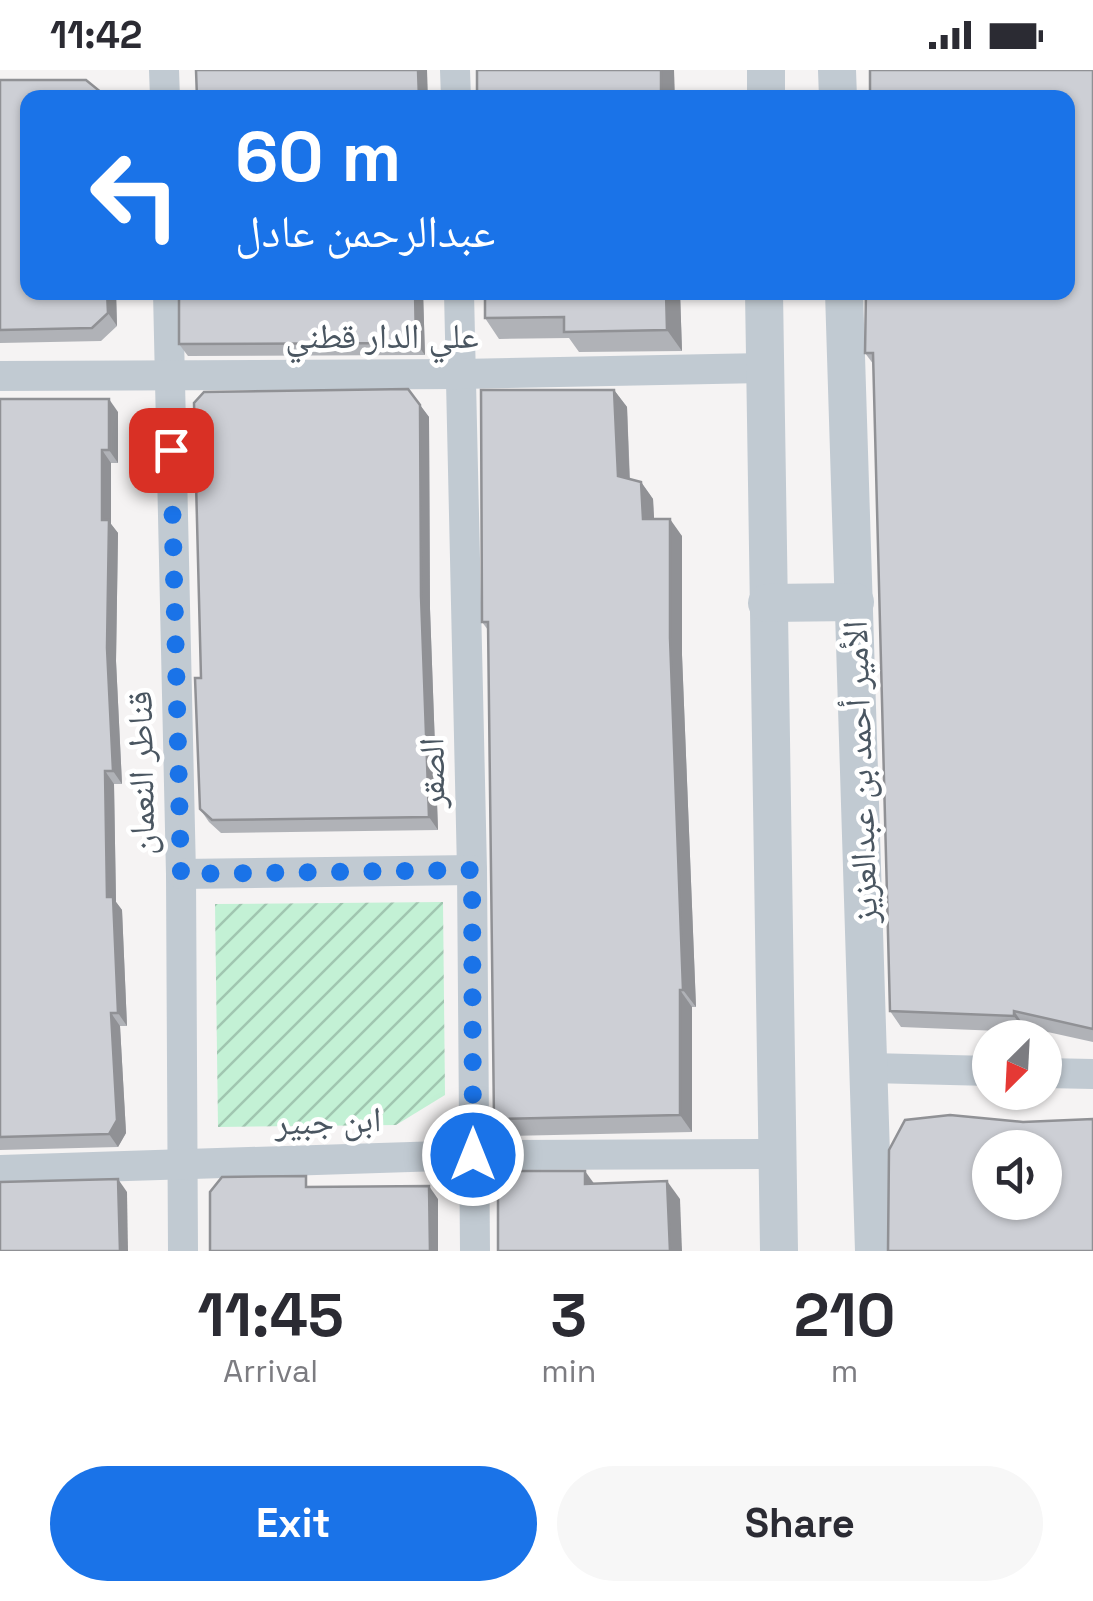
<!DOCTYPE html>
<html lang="en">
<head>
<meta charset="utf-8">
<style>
	:root { --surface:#fff; --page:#f7f7f7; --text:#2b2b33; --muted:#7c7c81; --accent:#1a73e8 }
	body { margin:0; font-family:"Space Grotesk","Noto Naskh Arabic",sans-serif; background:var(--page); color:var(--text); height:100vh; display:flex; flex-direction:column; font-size:38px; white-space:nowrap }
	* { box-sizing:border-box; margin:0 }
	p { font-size:32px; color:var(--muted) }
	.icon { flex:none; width:55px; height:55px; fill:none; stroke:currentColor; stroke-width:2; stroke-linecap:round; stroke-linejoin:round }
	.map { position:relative; height:1181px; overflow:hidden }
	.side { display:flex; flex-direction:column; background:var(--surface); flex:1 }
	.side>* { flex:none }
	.banner { position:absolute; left:20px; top:20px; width:1055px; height:210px; border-radius:20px; box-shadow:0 2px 8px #0004; background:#1a73e8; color:#fff; overflow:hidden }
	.needle { width:65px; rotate:204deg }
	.controls { position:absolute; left:972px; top:950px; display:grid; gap:20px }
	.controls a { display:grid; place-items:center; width:90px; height:90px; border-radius:50%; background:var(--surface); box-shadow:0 2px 8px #0004; font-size:50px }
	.pin { position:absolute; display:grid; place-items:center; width:85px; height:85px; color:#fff; margin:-42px; border-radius:20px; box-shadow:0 5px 15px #0006 }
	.me { position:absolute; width:110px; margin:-55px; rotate:0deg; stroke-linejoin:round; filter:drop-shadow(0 0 8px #0008) }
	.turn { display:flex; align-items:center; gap:35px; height:210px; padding:0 50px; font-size:45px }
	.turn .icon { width:130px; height:130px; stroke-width:2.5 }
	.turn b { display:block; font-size:70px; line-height:85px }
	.eta { display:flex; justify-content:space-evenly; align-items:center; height:170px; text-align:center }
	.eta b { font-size:60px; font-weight:700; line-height:70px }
	.action { display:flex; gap:20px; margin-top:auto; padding:20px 50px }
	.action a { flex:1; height:115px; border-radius:60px; background:var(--accent); color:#fff; font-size:40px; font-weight:700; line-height:115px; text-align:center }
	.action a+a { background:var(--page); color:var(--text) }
	.status { display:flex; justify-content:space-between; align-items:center; height:70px; padding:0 50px; background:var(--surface); direction:ltr }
	.status svg { height:28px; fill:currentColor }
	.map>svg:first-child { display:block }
	.garden { fill:url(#garden-furrows) }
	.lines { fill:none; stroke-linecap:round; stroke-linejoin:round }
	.minor { stroke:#c1cad2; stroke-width:30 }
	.tertiary { stroke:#c1cad2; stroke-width:38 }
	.wall { fill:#b0b2b7 }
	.shaded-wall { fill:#909195 }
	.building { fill:#cdcfd5; stroke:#909195; stroke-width:2.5; fill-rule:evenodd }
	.route { stroke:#1a73e8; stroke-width:18; stroke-dasharray:0 32.4 }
	.labels { text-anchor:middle; stroke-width:9; stroke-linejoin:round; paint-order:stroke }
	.street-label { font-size:35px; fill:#4a5661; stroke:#fff }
</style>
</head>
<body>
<div class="status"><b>11:42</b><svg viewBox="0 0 49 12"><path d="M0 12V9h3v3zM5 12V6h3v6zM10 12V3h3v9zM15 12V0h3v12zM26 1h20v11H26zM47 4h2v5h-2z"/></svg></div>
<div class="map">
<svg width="1093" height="1181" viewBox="0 0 1093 1181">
	<defs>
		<pattern id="garden-furrows" width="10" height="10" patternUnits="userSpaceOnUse" patternTransform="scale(2.5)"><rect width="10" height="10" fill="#c3f1d5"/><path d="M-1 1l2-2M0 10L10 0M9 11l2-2" fill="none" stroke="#a0c6b0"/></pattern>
	</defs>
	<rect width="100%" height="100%" fill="#f5f3f3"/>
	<!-- garden -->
	<polygon class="garden" points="443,832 445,1025 396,1055 218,1057 215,834"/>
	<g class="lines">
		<!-- minor -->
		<g class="minor">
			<polyline points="164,0 165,28"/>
			<polyline points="455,0 456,28"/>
			<polyline points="168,222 181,804 183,1181"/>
			<polyline points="459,222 472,800 475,1181"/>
			<polyline points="0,306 460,304 764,298"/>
			<polyline points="181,804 472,800"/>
			<polyline points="871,998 990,1001"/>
			<polyline points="1045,1003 1093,1004"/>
			<polyline points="0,1100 473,1085 778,1084"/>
		</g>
		<!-- tertiary -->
		<g class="tertiary">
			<polyline points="837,0 838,28"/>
			<polyline points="766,28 766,0"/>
			<polyline points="764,222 779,1181"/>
			<polyline points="844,222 874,1181"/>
			<polyline points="767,533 855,532"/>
		</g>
	</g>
	<!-- wall -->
	<g class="wall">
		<polygon points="1093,0 1093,972 1025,957 1025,962 901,957 890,941 874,295 865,283"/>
		<polygon points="0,10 28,222 116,222 117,256 101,271 0,273"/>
		<polygon points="423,222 425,285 188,286 179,274"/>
		<polygon points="680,222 682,281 579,282 569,268 499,269 485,248"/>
		<polygon points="614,320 627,337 630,409 641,412 653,429 654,449 682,466 682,585 696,937 692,937 692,1062 506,1066 494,1049 488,560 482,552"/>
		<polygon points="0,329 118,342 118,393 111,393 111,454 118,463 116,591 122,714 114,714 116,832 122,840 127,956 120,956 126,1063 118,1077 0,1080"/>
		<polygon points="420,335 429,347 430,539 438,760 221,763 209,752 200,739 201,608"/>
	</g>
	<!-- shaded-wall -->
	<g class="shaded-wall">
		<polygon points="418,0 427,0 428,28 419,28"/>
		<polygon points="661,0 674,0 675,28 661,28"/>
		<polygon points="107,222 116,222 117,256 108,243"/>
		<polygon points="415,222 423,222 425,285 416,273"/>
		<polygon points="666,222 680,222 682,281 667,260"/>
		<polygon points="614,320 627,337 630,423 618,406"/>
		<polygon points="109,329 118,342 118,393 109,380"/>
		<polygon points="420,335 429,347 430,539 438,760 429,747 421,526"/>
		<polygon points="102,380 111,393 111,454 118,463 116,591 122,714 113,701 102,450"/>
		<polygon points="641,412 653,429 655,466 643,449"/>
		<polygon points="670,449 682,466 682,585 696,937 683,920 670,568"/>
		<polygon points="105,701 114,714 116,832 122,840 127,956 118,943 107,827"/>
		<polygon points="680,920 692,937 692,1062 680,1045"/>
		<polygon points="1014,941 1025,957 1025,962 1014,946"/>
		<polygon points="111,943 120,956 126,1063 118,1077 109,1064"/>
		<polygon points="585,1101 598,1119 585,1114"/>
		<polygon points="118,1109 127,1122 128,1181 120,1181"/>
		<polygon points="667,1111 680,1129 682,1181 670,1181"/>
		<polygon points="429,1116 438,1129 438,1181 430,1181"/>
	</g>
	<!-- building -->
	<g class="building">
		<polygon points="196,0 418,0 419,28 197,28"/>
		<rect x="477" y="0" width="184" height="28"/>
		<polygon points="870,0 1093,0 1093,959 1014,941 1014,946 890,941 873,283 865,283 866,222 1068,222 1068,28 870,28"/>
		<polygon points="0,10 86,10 102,23 102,28 28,28 28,222 107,222 108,243 92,258 0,260"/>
		<polygon points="179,222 415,222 416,273 179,274"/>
		<polygon points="485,222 666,222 667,260 564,262 564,247 485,248"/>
		<polygon points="408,319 420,335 421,526 429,747 212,750 200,739 195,608 201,608 194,333 204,322"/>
		<polygon points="481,320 614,320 618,406 641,412 643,449 670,449 670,568 683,920 680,920 680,1045 494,1049 488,552 482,552"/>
		<polygon points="0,329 109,329 109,380 102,380 102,450 109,450 107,578 113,701 105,701 107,827 113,827 118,943 111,943 117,1050 109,1064 0,1067"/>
		<path d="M950 1045 1023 1052 1093 1049V1181H888L889 1080 905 1050ZM990 1078H1045V1132H990Z"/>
		<polygon points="512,1101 585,1101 585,1114 667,1111 670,1181 498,1181 498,1116"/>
		<polygon points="306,1106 306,1117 429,1116 430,1181 210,1181 210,1122 222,1107"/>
		<polygon points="118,1109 120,1181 0,1181 0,1112"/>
	</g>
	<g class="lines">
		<!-- route -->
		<polyline class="route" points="171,380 181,804 472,800 473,1085"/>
	</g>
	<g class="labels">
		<!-- street labels -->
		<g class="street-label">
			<text x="382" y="278">علي الدار قطني</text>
			<text transform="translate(860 702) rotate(-92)" y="12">الأمير أحمد بن عبدالعزيز</text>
			<text transform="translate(141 703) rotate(-91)" y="12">قناطر النعمان</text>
			<text transform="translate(432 703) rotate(-91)" y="12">الصقر</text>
			<text transform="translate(328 1051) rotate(-2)" y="12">ابن جبير</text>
		</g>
	</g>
</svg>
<div class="controls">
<a><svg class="needle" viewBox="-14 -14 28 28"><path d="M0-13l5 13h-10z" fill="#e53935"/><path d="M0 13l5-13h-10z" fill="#7c7c81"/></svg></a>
<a><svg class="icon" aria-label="sound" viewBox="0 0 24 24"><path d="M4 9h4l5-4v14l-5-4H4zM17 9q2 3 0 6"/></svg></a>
</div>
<div class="pin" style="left:171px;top:380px;background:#d93025"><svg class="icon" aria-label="arrive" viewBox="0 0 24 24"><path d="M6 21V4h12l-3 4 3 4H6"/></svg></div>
<svg class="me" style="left:473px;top:1085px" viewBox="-20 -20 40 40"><circle r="17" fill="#1a73e8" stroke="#fff" stroke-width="3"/><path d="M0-11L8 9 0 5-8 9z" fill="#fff"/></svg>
<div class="banner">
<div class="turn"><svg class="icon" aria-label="left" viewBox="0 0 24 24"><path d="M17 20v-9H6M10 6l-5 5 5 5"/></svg><div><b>60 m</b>عبدالرحمن عادل</div></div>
</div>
</div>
<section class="side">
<div class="eta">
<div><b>11:45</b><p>Arrival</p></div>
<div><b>3</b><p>min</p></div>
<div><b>210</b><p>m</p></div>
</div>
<div class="action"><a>Exit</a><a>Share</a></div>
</section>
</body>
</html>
